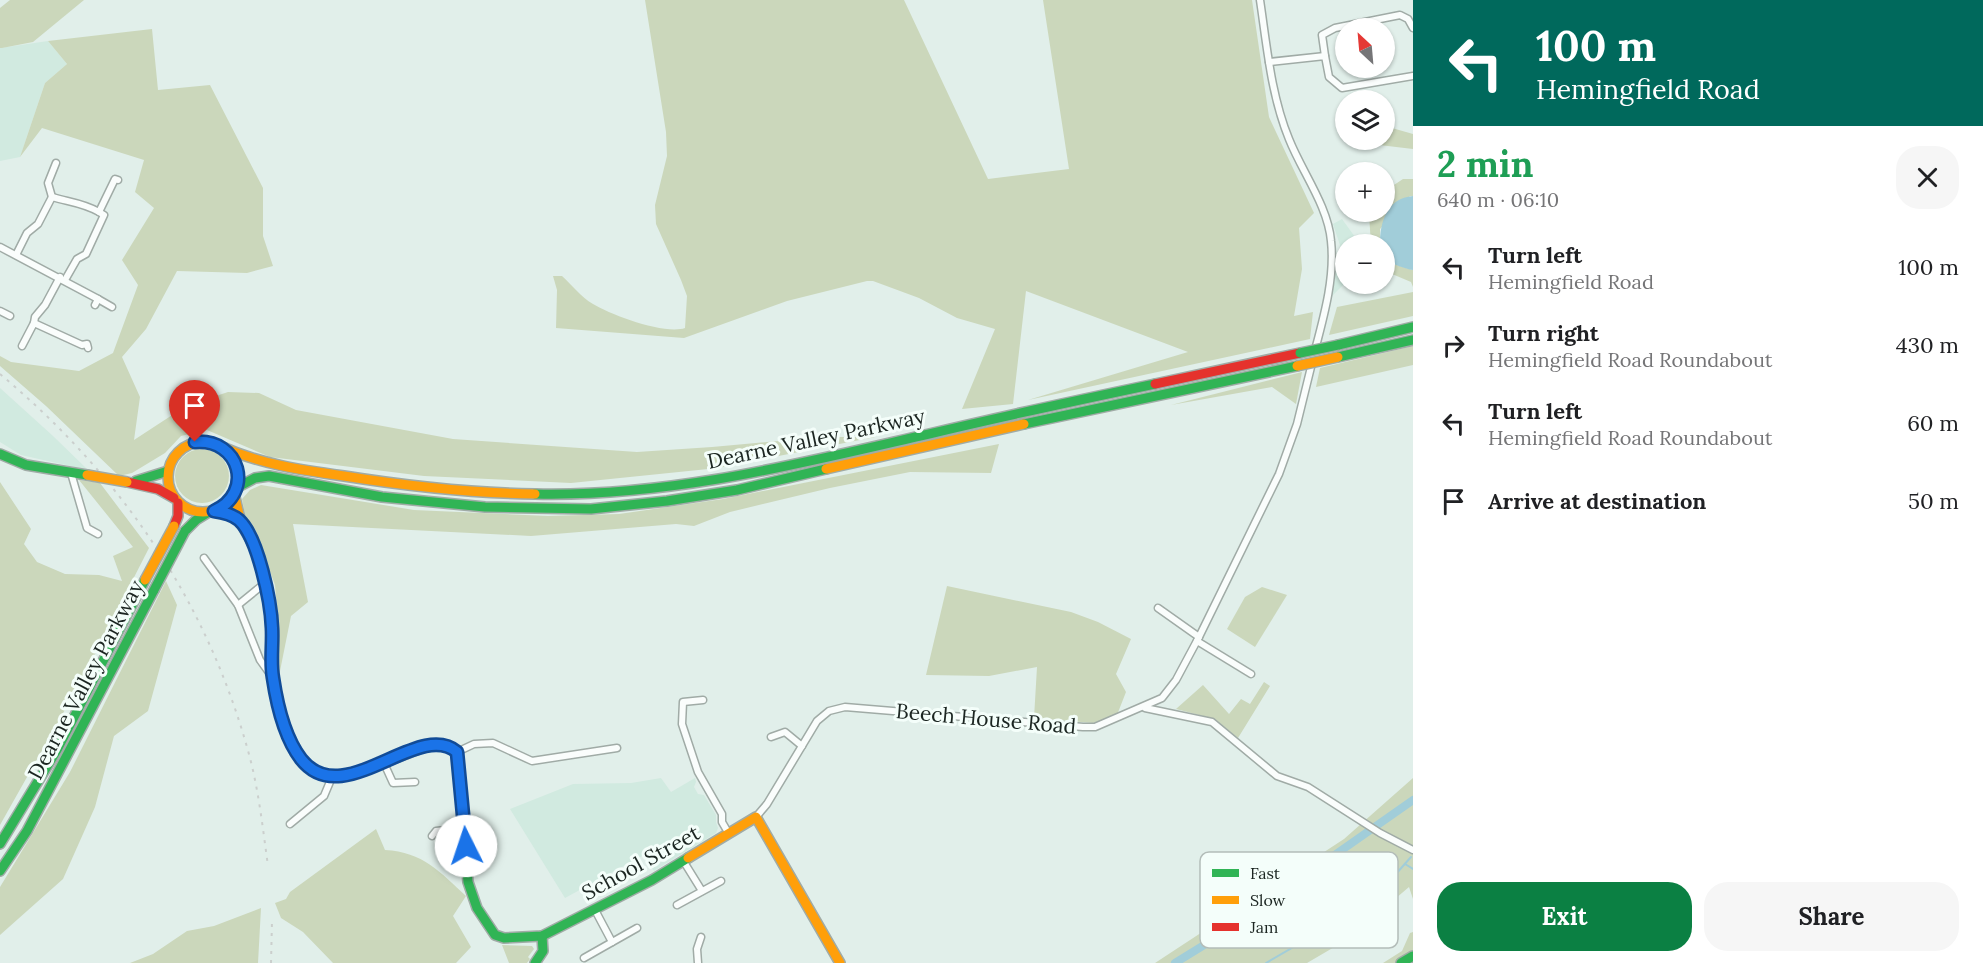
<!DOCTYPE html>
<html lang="en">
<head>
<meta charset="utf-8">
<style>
	:root { --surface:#fff; --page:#f6f6f6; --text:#202124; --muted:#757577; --accent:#0b8043 }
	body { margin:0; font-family:Lora,serif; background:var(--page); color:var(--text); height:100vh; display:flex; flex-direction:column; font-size:22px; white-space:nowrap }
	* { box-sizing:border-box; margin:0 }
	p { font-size:20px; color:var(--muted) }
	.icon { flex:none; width:33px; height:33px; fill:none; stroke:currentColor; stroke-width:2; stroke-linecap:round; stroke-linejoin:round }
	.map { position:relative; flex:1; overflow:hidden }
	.panel { display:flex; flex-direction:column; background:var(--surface); width:570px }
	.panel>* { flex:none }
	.hud { background:#00695c; color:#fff; overflow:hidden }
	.needle { width:39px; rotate:334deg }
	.tools { position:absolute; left:1335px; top:18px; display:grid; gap:12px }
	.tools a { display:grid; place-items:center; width:60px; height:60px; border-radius:50%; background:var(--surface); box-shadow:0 2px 4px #0004; font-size:30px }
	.pin { position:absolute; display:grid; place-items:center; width:51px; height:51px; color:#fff; margin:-62px -26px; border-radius:50% 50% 50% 0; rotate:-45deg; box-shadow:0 0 6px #0007 }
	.pin .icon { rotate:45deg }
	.me { position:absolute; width:66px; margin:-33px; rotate:356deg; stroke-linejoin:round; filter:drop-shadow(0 0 4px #0008) }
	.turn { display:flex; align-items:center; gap:21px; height:126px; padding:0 24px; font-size:27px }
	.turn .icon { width:78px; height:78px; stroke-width:2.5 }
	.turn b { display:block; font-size:42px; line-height:51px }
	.round { display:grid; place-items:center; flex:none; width:63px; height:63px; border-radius:24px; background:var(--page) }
	.headline { display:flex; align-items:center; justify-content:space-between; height:102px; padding:0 24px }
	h1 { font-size:36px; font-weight:700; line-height:45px; color:#1e9e55 }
	.button { display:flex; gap:12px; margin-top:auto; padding:12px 24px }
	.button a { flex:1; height:69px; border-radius:24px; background:var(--accent); color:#fff; font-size:24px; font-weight:700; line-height:69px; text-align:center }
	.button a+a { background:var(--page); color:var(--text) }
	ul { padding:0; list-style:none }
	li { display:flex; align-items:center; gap:18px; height:78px; padding:0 24px }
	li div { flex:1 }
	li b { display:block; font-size:22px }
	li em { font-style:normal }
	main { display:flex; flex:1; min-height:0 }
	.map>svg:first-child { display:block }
	.built { fill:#d1eae0 }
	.green { fill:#cbd7bb }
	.water { fill:#a1cdd9 }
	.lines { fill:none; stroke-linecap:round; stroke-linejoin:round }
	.stream { stroke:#a1cdd9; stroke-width:2 }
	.canal { stroke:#a1cdd9; stroke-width:8 }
	.street-casing { stroke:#a0aba6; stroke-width:9 }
	.fast-casing { stroke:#a0aba6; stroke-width:12 }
	.slow-casing { stroke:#a0aba6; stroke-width:12 }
	.jam-casing { stroke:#a0aba6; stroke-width:12 }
	.street { stroke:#fafdfc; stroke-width:6 }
	.fast { stroke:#30b455; stroke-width:9 }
	.slow { stroke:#ff9f0a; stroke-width:9 }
	.jam { stroke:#e5322d; stroke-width:9 }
	.rail { stroke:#cbcfcd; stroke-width:2; stroke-dasharray:3 6; stroke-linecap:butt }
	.fast-bridge-casing { stroke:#a0aba6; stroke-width:12; stroke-linecap:butt }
	.slow-bridge-casing { stroke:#a0aba6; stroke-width:12; stroke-linecap:butt }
	.fast-bridge { stroke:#30b455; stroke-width:9 }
	.slow-bridge { stroke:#ff9f0a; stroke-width:9 }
	.route-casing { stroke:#114b97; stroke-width:15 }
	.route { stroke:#1a73e8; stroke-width:10 }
	.labels { text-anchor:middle; stroke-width:6; stroke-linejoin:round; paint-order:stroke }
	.street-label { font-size:21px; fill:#1b2521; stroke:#f4fefa }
	.key { fill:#f4fefa; stroke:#b3bdb9; stroke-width:1.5 }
	.key-label { font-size:16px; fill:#1b2521 }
</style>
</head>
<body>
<main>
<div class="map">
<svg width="1413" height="963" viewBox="0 0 1413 963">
	<rect width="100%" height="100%" fill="#e1efea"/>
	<!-- built -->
	<g class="built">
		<polygon points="48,41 67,64 45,83 20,157 0,161 0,48"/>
		<polygon points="1342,219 1355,237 1356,244 1346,244 1345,283 1332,296 1340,245 1333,224"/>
		<polygon points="0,388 53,436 88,470 21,455 0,442"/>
		<polygon points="661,778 671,792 695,778 696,782 694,787 698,794 704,795 716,815 716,822 718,828 716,833 654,871 644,855 565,898 510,809 573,784 631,783"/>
	</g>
	<!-- green -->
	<g class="green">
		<polygon points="10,0 84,0 33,42 2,48 0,48 0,8"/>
		<path d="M645 0H904L988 179 1069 169 1043 0H1252L1269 117 1314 213 1299 228 1302 269 1294 316 1313 312 1310 339 1028 400 1188 352 1026 291 1013 404 962 409 995 329 957 318 919 298 873 281H867L787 301 684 338 556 328 557 290 553 276H562C572 285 581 297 593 304 611 315 665 335 685 328L687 296 681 280 656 224 655 205 667 156 666 132Z"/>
		<polygon points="152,29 158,90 210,85 263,188 263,236 273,266 247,273 177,271 146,329 122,357 140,397 134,440 186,406 228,392 259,393 296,410 453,439 637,452 712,447 822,437 875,437 718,468 571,483 424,476 270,457 207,430 181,436 165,453 132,473 119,476 46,406 0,366 0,356 11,362 79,371 113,353 138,285 122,260 154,208 135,192 144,160 42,128 20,157 45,83 67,64 48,41"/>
		<polygon points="1385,126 1413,134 1413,149 1371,144 1372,140 1384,140"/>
		<polygon points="1403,179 1413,179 1413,196 1410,196 1380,229 1380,244 1371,244 1369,215 1372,212 1384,212 1385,191"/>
		<path d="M1384 259C1387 262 1408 269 1413 270V287L1411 282 1385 271Z"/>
		<polygon points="1413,292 1413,316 1329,335 1337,307"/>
		<polygon points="1413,346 1413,365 1316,387 1320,368"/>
		<polygon points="1302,372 1296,404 1272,387 1171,405"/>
		<polygon points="999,444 991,473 910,472 830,488 730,512 694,526 676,524 531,536 293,524 308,602 291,616 279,676 278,618 275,585 259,542 246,520 242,499 250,490 261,485 414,510 548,516 619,514 723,499"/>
		<circle cx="202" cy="476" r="27"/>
		<polygon points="79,480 100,483 149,548 80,683 0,825 0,482 31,529 24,544 37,562 65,574 99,575 122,581 113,556 133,547"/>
		<polygon points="166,581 177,605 148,711 114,736 95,807 63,879 0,935 0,887 70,772"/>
		<polygon points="947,586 1071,612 1098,622 1131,639 1116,674 1126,692 1117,715 1093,723 1034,718 1037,667 989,676 926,675"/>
		<polygon points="1262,587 1287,595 1255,647 1227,629 1245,597"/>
		<polygon points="1264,682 1270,686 1238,738 1215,719 1176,709 1203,685 1229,714 1241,699 1250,704"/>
		<polygon points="1413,778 1413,899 1409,887 1348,939 1307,963 1155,963 1344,839"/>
		<path d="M376 829 385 850C423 852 440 872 466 896L453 916 471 947 456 963H333L303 932 281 918 275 903 286 899 290 892Z"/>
		<polygon points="261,908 258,963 130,963 153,954 187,931 214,926"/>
		<polygon points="1413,932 1413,963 1383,963 1402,951 1410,933"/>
		<polygon points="502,945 532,946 534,949 528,957 530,959 527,963 509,963"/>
	</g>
	<!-- water -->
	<path class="water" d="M1413 196V270C1404 269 1396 264 1387 262L1385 259 1384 244H1380C1380 222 1387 198 1413 196Z"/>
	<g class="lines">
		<!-- stream -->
		<g class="stream">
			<polyline points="1405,864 1413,869"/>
			<polyline points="1266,963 1371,902 1411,857"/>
		</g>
		<!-- canal -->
		<polyline class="canal" points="1175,963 1222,934 1413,800"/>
		<defs>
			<g id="street">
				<path d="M1260 0C1267 47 1271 95 1289 139 1302 172 1328 206 1331 241 1335 277 1324 316 1315 350"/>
				<polyline points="1325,56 1322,35 1335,28 1400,15 1408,19 1413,28"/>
				<polyline points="1269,62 1325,56 1329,77 1342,88 1413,76"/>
				<path d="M52 197C69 202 84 203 99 212L115 179 118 180"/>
				<polyline points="52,197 48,183 56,163"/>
				<polyline points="0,247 98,299 95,305"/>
				<polyline points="16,255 27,233 38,224 52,197"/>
				<polyline points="65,280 77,259 86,254 104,215 99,212"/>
				<polyline points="98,299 112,307"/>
				<polyline points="0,311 10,316"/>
				<polyline points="34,323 35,317 45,305 60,277"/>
				<polyline points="22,346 34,323 82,345 87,344 88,348"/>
				<polyline points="71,473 87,528 98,534"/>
				<polyline points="204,558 238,605 260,660 270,674"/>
				<polyline points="238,605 265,583"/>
				<polyline points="1158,608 1199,637"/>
				<polyline points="1197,641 1251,674"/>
				<polyline points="703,700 683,702 682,724 698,772 722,814 722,822 729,834"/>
				<polyline points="1145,708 1212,722 1277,776 1308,787 1380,833 1413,850"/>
				<polyline points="771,737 785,732 802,746"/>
				<polyline points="457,752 474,744 493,743 532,761 617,748"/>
				<polyline points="383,761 393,783 415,782"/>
				<polyline points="756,817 767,804 817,721 829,711 845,707 1083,727 1095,727 1162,698 1176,680 1199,637 1279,474 1297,424 1312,363"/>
				<polyline points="290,824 324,796 332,777"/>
				<polyline points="432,836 436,831 483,826 486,840"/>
				<polyline points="684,862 702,891"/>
				<polyline points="677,905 721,881"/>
				<polyline points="595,910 612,942"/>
				<polyline points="584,958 637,928"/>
				<polyline points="698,963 697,949 701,937"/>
			</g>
			<g id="fast">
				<polyline points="1338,345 1413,327"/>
				<polyline points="1338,357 1413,340"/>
				<polyline points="1024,424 1297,366"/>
				<polyline points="0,454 26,465 87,475"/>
				<polyline points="136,481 168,471"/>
				<polyline points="236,488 255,478 269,476 382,497 485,507 591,509 667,501 737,490 826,469"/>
				<path d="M535 494C670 497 798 464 929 434 1004 416 1079 400 1155 384"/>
				<polyline points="214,511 223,512 240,521"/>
				<polyline points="185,531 196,520 209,512"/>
				<polyline points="364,770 427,746 443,745 457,752 468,882 477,908 495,935 504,938 542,936 652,880 688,858"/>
				<polyline points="0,844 57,750 145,580"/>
				<polyline points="0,871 27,831 154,590"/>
				<polyline points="535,963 543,951 542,936"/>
				<polyline points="1401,963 1413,956"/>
			</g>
			<g id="slow">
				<circle cx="203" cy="477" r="35"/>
				<path d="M220 446C260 464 301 470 344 476 407 486 470 493 535 494"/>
				<polyline points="826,469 1024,424"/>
				<polyline points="234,493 241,523 255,548 263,570 272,621 272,672 278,704 289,738 305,765 315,772 332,776 351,774 364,770"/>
				<polyline points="688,858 756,817 840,963"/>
			</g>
			<g id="jam">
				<polyline points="1155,384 1300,353"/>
				<polyline points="127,482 158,489 174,498"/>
				<polyline points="174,526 178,516 178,503"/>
			</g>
		</defs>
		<!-- street casing -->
		<use href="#street" class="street-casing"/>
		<!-- fast casing -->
		<use href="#fast" class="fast-casing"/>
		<!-- slow casing -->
		<use href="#slow" class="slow-casing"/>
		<!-- jam casing -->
		<use href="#jam" class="jam-casing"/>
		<!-- street -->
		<use href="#street" class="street"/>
		<!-- fast -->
		<use href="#fast" class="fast"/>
		<!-- slow -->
		<use href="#slow" class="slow"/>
		<!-- jam -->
		<use href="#jam" class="jam"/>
		<!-- rail -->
		<g class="rail">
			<path d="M0 374C122 476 209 604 250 758 259 793 263 830 268 866"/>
			<polyline points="271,963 272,921"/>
		</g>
		<defs>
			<g id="fast-bridge">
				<polyline points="1300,353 1338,345"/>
				<polyline points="154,590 185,531"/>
			</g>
			<g id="slow-bridge">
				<polyline points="1297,366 1338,357"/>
				<polyline points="87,475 127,482"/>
				<polyline points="145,580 174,526"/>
			</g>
		</defs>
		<!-- fast-bridge casing -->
		<use href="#fast-bridge" class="fast-bridge-casing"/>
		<!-- slow-bridge casing -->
		<use href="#slow-bridge" class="slow-bridge-casing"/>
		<!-- fast-bridge -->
		<use href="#fast-bridge" class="fast-bridge"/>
		<!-- slow-bridge -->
		<use href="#slow-bridge" class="slow-bridge"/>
	</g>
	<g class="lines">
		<defs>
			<path id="route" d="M195 442C240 438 255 493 214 511 222 512 232 514 239 520 258 537 271 602 272 628 273 645 270 661 273 678 277 705 285 738 301 759 343 813 418 719 457 752L466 846"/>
		</defs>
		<!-- route casing -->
		<use href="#route" class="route-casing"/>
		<!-- route -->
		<use href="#route" class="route"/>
	</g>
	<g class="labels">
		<!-- street labels -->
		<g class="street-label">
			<text transform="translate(816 439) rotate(-12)" y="7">Dearne Valley Parkway</text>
			<text transform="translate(86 680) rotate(-62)" y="7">Dearne Valley Parkway</text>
			<text transform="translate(986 719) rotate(5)" y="7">Beech House Road</text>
			<text transform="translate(641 863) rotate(-29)" y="7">School Street</text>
		</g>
	</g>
	<!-- legend -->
	<rect x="1200" y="852" width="198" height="96" rx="9" class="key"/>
	<rect x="1212" y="869" width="27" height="8" fill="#30b455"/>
	<rect x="1212" y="896" width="27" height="8" fill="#ff9f0a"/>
	<rect x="1212" y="923" width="27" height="8" fill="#e5322d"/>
	<g class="key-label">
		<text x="1250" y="879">Fast</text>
		<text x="1250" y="906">Slow</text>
		<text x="1250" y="933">Jam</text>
	</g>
</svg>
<div class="tools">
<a><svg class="needle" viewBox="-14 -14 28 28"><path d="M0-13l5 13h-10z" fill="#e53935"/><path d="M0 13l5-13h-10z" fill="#757577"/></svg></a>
<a><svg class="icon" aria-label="layers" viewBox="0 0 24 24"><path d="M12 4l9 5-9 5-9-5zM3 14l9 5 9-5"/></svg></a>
<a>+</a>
<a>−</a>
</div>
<div class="pin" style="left:195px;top:442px;background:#d93025"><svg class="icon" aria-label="arrive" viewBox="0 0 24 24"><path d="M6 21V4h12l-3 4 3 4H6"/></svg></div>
<svg class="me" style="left:466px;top:846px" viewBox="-20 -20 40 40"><circle r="19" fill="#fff"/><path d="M0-13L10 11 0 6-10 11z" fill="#1a73e8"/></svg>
</div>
<section class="panel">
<div class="hud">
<div class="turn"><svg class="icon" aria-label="left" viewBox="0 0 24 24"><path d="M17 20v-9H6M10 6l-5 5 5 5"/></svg><div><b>100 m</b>Hemingfield Road</div></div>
</div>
<div class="headline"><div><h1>2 min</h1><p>640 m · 06:10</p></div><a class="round"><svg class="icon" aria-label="close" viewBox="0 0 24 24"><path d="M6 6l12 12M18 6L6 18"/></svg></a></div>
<ul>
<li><svg class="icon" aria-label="left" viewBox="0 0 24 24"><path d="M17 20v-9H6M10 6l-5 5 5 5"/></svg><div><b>Turn left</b><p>Hemingfield Road</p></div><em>100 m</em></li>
<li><svg class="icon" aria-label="right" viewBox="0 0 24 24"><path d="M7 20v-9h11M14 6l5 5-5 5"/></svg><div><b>Turn right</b><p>Hemingfield Road Roundabout</p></div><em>430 m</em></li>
<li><svg class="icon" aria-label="left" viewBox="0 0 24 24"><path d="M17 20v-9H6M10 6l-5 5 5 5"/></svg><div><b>Turn left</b><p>Hemingfield Road Roundabout</p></div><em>60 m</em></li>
<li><svg class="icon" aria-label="arrive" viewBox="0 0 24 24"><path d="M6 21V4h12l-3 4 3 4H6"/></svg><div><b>Arrive at destination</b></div><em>50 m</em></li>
</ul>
<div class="button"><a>Exit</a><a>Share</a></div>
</section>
</main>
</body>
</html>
